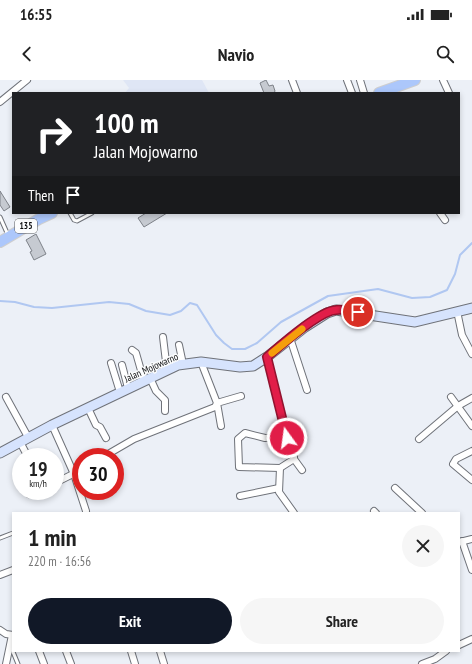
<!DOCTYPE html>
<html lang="en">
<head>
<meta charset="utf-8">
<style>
	:root { --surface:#fff; --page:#f6f6f6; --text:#222; --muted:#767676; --accent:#111827 }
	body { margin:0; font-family:"PT Sans Narrow",sans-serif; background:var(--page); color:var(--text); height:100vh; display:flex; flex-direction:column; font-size:15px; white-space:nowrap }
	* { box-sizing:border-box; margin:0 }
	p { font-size:13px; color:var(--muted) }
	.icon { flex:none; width:22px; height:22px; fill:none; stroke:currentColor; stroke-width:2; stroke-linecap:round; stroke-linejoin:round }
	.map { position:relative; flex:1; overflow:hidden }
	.sheet { position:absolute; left:12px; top:432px; width:448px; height:140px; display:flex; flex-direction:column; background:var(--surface); border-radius:0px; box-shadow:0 2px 6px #0003 }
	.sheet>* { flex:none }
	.top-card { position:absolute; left:12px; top:12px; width:448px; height:122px; border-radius:0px; box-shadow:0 2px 6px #0003; background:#202124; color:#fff; overflow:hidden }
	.speed { position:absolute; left:12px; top:368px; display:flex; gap:8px; font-size:20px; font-weight:700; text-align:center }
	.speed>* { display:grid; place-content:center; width:52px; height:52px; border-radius:50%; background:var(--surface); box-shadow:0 2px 6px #0003; line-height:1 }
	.speed small { font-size:10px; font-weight:400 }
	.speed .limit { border:6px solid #d22; background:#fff; color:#111 }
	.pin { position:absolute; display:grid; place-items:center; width:34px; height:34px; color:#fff; margin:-17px; border:2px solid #fff; border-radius:50%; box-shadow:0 1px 4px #0007 }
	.me { position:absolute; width:44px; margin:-22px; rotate:346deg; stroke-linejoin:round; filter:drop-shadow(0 0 3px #0008) }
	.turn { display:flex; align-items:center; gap:14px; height:84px; padding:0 16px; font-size:18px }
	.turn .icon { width:52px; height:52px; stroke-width:2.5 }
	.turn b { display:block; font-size:28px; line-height:34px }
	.then { display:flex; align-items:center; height:38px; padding:0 16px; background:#0003; gap:8px; font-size:15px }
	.round { display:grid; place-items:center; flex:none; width:42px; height:42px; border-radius:21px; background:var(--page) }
	.summary { display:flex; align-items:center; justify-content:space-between; height:68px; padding:0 16px }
	h1 { font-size:24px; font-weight:700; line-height:30px }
	.primary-button { display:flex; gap:8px; margin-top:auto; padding:8px 16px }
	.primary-button a { flex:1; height:46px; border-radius:24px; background:var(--accent); color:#fff; font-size:16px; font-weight:700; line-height:46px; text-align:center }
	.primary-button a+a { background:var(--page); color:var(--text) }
	.status { display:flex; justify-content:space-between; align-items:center; height:28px; padding:0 20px; background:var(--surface); direction:ltr }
	.status svg { height:11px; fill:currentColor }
	header { display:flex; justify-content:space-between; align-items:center; height:52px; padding:0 16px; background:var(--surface); font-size:18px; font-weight:700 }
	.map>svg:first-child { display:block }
	.built { fill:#dfe6f5 }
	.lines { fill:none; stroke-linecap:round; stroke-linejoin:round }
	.stream { stroke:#b0c7f1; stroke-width:2 }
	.building { fill:#c6cad1; stroke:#7e8289 }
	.lane-casing { stroke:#6f7279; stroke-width:5 }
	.street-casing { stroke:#6f7279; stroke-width:8 }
	.secondary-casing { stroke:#6f7279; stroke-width:11 }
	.primary-casing { stroke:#cececf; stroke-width:12 }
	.lane { stroke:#fff; stroke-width:3 }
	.street { stroke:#fff; stroke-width:6 }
	.secondary { stroke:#d6e3fd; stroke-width:9 }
	.primary { stroke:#acc7fb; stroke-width:10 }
	.route-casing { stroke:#92132f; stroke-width:10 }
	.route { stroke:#e11d48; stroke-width:7 }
	.slow { stroke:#f59e0b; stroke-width:7 }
	.labels { text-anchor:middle; stroke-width:3; stroke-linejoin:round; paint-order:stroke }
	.shield { fill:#fcfdfe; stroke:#535456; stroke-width:1 }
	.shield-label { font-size:9px; font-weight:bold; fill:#0b0c0e }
	.street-label { font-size:10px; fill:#0b0c0e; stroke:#fcfdfe }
</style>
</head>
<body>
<div class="status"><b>16:55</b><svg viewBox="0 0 49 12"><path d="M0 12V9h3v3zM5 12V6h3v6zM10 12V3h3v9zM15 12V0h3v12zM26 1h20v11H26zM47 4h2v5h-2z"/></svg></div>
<header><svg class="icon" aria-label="back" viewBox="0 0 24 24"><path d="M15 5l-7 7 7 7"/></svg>Navio<svg class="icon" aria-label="search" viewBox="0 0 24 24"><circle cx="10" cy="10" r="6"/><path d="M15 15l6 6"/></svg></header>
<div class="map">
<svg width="472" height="584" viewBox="0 0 472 584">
	<rect width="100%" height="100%" fill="#ecf0f7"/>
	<!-- built -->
	<polygon class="built" points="123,0 202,0 209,13 125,13 129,8"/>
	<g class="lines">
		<!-- stream -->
		<polyline class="stream" points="0,221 15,222 34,227 52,228 109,222 129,224 146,231 170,235 181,231 190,223 197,225 216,255 224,263 232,269 245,269 257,263 281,242 328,216 378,209 412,218 430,217 447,210 455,194 460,175 472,163"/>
	</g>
	<!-- building -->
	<g class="building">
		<polygon points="266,0 269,6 273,5 275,11 274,13 264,13 260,3"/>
		<polygon points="0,111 10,127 4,131 0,125"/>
		<polygon points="146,133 167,133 144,147 138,138"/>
		<polygon points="36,154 46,174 34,180 30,172 32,171 26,160"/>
	</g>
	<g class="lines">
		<defs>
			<g id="lane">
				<polyline points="70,133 74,140 77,141 92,133"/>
				<polyline points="0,137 8,155"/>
				<polyline points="0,458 13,453"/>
				<polyline points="11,567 18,584"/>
			</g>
			<g id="street">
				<polyline points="292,0 297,13"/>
				<polyline points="347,0 352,13"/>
				<polyline points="360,0 364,13"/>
				<polyline points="443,0 449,13"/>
				<polyline points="0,22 27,0"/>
				<polyline points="440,133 445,140"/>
				<polyline points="457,231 462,255 472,274"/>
				<polyline points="163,257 166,282 169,289"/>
				<polyline points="290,258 307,310"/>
				<polyline points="179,265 183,284"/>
				<polyline points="132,270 136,273 144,301"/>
				<polyline points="267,277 287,358 294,377 294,379 280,388 279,412 294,433"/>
				<polyline points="111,283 120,312"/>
				<polyline points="122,285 128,308"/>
				<polyline points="150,298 156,311 165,320 165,331"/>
				<polyline points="6,317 28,357"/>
				<polyline points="451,317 472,346"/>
				<polyline points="88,328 96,345 100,347 106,358"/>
				<polyline points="52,345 74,394 86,431"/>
				<polyline points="221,346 217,323 241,316"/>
				<polyline points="419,359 458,326 472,318"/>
				<polyline points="20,362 28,377"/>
				<polyline points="472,371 456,379 453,384 472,400"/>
				<polyline points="103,377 134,359 215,327 217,323 201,282"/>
				<polyline points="294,379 302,390"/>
				<polyline points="280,388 239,387 238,359 245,353 265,358 287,358"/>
				<polyline points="55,403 81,390"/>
				<polyline points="395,408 422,433"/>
				<polyline points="29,414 36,411"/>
				<polyline points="240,416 279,408"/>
				<polyline points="374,431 376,433"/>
				<polyline points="462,461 472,490"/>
				<polyline points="460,462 472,459"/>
				<polyline points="0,495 13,490"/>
				<polyline points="0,550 6,554 13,555"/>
				<polyline points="459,565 472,559"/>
				<polyline points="39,571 44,584"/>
				<polyline points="66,571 71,584"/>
				<polyline points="131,571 135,584"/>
				<polyline points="160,571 164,584"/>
				<polyline points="6,584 12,555"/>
				<polyline points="422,584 435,579 446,571"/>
			</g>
			<polyline id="secondary" points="0,373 52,345 178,285 201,282 240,287 253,286 267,277 305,247 327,233 336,230 415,242 472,228"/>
			<g id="primary">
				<polyline points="379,13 415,0"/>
				<polyline points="0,162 39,139 52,133"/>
			</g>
		</defs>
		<!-- lane casing -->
		<use href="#lane" class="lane-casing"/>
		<!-- street casing -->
		<use href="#street" class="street-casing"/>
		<!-- secondary casing -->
		<use href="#secondary" class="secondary-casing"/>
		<!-- primary casing -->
		<use href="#primary" class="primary-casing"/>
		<!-- lane -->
		<use href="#lane" class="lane"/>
		<!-- street -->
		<use href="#street" class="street"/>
		<!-- secondary -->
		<use href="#secondary" class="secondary"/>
		<!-- primary -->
		<use href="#primary" class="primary"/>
	</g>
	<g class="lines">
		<defs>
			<path id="route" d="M287 358 267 277C281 265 319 231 336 230 343 229 351 231 358 232"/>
		</defs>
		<!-- route casing -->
		<use href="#route" class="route-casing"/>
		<!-- route -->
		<use href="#route" class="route"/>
		<!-- slow -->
		<polyline class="slow" points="272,273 302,249"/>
	</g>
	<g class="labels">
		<!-- shield labels -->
		<rect class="shield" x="15" y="139" width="22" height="14" rx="3"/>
		<g class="shield-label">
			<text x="26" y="149">135</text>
		</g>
		<!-- street labels -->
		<g class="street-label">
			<text transform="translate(151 287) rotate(-24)" y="4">Jalan Mojowarno</text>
		</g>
	</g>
</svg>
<div class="speed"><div>19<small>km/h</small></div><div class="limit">30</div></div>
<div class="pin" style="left:358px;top:232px;background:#d93025"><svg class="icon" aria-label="arrive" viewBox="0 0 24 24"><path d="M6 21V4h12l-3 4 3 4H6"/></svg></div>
<svg class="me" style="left:287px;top:358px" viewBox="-20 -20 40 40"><circle r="17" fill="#e11d48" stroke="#fff" stroke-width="3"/><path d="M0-11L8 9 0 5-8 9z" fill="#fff"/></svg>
<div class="top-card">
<div class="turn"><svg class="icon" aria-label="right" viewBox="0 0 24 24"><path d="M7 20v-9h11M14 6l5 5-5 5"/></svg><div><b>100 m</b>Jalan Mojowarno</div></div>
<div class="then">Then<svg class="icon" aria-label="arrive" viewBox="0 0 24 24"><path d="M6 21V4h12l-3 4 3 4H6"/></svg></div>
</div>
<section class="sheet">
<div class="summary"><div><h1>1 min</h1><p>220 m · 16:56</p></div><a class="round"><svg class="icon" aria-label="close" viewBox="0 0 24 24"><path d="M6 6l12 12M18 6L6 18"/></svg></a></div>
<div class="primary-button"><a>Exit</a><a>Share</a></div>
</section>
</div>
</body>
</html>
